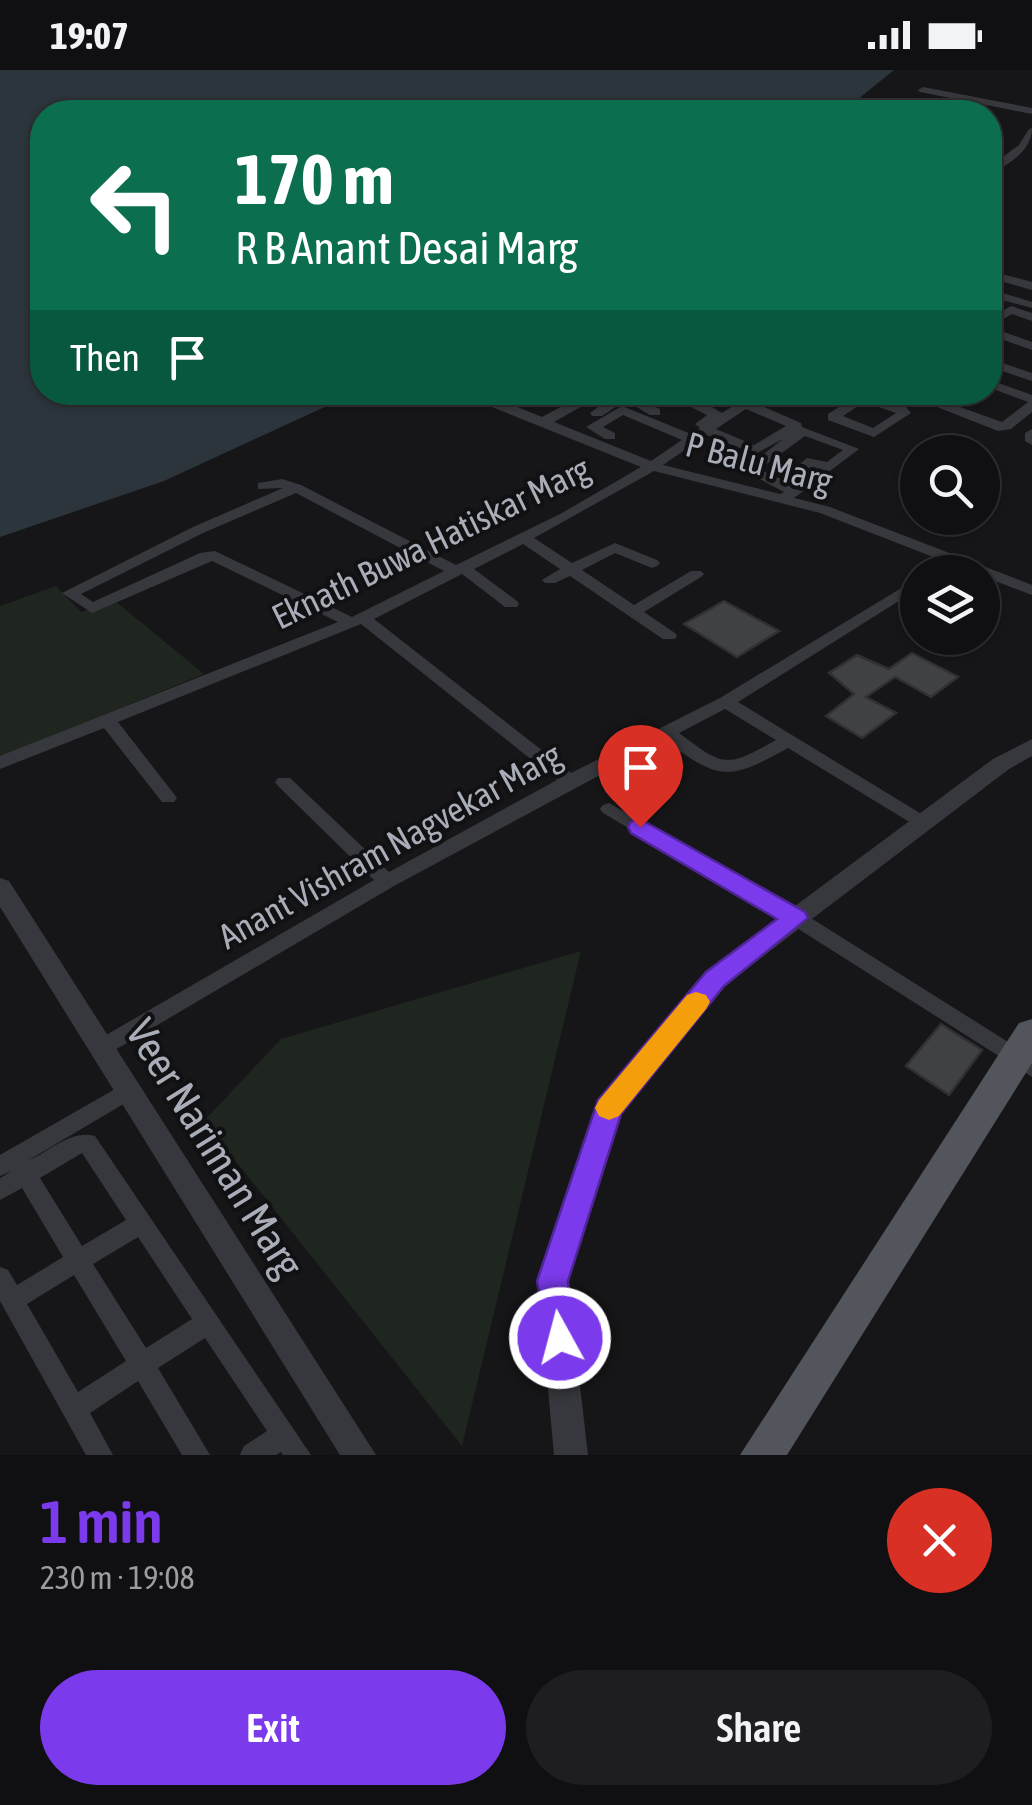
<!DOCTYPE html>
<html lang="en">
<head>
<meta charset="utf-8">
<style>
	:root { --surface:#101012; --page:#1e1e20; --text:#f1f3f6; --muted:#9c9d9f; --line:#303032; --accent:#7c3aed }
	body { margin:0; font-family:"Asap Condensed",sans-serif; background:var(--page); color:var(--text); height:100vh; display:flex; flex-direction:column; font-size:38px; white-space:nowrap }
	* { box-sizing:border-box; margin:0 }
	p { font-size:32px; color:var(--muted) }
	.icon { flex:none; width:55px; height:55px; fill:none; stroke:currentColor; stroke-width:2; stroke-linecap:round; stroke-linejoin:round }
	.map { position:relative; height:1385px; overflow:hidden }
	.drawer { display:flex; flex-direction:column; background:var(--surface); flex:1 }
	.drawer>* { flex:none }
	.top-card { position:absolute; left:30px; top:30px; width:972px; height:305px; border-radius:40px; box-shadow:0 2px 8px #0004,0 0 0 2px var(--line); background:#0b6e4f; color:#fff; overflow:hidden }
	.fabs { position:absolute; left:900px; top:365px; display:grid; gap:20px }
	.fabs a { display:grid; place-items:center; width:100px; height:100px; border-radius:50%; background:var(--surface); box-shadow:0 2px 8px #0004,0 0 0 2px var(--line); font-size:50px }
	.pin { position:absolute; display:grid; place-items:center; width:85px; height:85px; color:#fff; margin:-102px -42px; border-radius:50% 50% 50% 0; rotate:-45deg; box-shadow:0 0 10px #0007 }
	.pin .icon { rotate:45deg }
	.me { position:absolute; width:110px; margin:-55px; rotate:353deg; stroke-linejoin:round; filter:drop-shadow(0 0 8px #0008) }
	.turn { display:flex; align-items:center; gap:35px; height:210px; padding:0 40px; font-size:45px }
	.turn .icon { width:130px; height:130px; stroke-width:2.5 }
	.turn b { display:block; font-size:70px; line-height:85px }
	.then { display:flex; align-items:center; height:95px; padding:0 40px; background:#0003; gap:20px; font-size:38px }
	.round { display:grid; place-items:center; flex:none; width:105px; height:105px; border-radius:52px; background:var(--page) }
	.summary { display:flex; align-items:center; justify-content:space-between; height:170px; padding:0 40px }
	h1 { font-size:60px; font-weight:600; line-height:75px; color:var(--accent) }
	.primary-button { display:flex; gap:20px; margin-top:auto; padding:20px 40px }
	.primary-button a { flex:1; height:115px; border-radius:60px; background:var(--accent); color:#fff; font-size:40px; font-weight:600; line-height:115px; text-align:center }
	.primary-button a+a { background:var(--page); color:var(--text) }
	.status { display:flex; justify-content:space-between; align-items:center; height:70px; padding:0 50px; background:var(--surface); direction:ltr }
	.status svg { height:28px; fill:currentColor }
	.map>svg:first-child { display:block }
	.green { fill:#1e261f }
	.water { fill:#2c353c }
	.building { fill:#404145; stroke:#303034; stroke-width:2.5 }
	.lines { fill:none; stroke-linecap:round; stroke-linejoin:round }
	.minor { fill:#37383d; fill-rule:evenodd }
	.tertiary { fill:#37383d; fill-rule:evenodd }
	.primary { fill:#53555c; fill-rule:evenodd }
	.route { fill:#7c3aed; stroke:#51269a; stroke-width:2.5 }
	.slow { fill:#f59e0b }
	.labels { text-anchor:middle; stroke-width:8; stroke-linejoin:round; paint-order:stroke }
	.street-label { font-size:35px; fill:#a8adb8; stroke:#111113 }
	.near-street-label { font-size:42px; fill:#a8adb8; stroke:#111113 }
</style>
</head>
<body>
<div class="status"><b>19:07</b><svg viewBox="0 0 49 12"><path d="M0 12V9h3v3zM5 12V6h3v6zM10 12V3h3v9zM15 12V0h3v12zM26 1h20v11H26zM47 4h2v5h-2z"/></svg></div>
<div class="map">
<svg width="1032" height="1385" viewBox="0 0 1032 1385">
	<rect width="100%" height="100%" fill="#161618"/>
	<!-- green -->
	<g class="green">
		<polygon points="56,516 81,542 115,531 204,604 0,687 0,536"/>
		<polygon points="581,881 462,1376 204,1051 281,969"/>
	</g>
	<!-- water -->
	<polygon class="water" points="0,0 894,0 842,42 42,42 42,322 355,323 164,411 0,467"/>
	<!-- building -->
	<g class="building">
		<polygon points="724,531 779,561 737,587 684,554"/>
		<polygon points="912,583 958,607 931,627 895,607 866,627 896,643 862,668 826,646 854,624 829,603 857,585 889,599"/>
		<polygon points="941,954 982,980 949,1025 906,996"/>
	</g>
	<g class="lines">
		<!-- minor -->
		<g class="minor">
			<polygon points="923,17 1032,38 1032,44 920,22 918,20"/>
			<path d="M1032 58C1032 81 1009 94 990 104V96L1019 75 1029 59Z"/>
			<polygon points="990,201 1032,212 1032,220 990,208"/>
			<polygon points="990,219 1032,232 1032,238 990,227"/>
			<polygon points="1011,236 1032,243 1032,251 1012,244 990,257 990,248"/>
			<polygon points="990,257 1032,272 1032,280 990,265"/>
			<polygon points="990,289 1032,303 1032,311 990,297"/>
			<polygon points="990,310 1032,325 1032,342 1011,359 998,361 899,322 918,322 1002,352 1028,332 990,318"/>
			<path d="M467 322H480L542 347 588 322 617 330V336L602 346H592L590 343 602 334 591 331 554 352 651 391 682 370 623 345 603 357 615 363V369H605L586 357 622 336 691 364 700 358 695 354 707 345 663 323 647 333 660 339V345H650L630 333C658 311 696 326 722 343L736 334 714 322H732L744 328 753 322H768L755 333 801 353 802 357 859 379 794 428 830 437 1032 515V525L982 506V502H973L954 495 942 502H925L941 490 820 443 654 401 534 468 572 493 615 473 657 490 660 493 657 496 652 498 615 483 582 500 634 535 691 501H701L704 504 701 507 644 542 675 563 677 566 675 569H663L570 506 555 513H545L542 510 560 499 523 474 474 499 517 531 519 534 517 537H505L462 504 374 549 571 703 720 628 918 508V519L738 632 928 748 931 752 922 758 916 756 788 678C729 711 719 711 665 670L394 816 108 984 101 986 94 984 91 978 94 972 374 810 278 716 275 712 278 708H290L389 802 557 710 361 554 118 652 174 724 177 728 174 732H162L104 658 0 699V686L338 552 212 491 92 543 62 523 193 457 283 418 258 419V413L282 409 301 415 456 495 562 443 641 397 467 327ZM746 339 786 356 754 375 716 359ZM707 365 755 384 783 369 743 400 784 422 780 424 663 395ZM805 366 843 380 827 392 807 388 790 402 802 409 793 415 760 399ZM296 423 444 501 352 547 215 481 200 483 93 532 81 524 203 463ZM725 639 776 670C726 698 724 697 679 663Z"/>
			<path d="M811 322H829L848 331 862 323 906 337 911 343 874 367 828 350V344L839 337ZM864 332 896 343 873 358 843 346Z"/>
			<polygon points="1032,359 1032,375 1025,371 1025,363"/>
			<polygon points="609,733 803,843 1032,987 1032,1007 789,853 603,743 600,739 603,735"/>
			<path d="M129 1011 137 1014 140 1020 137 1026 29 1090C49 1082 71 1059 95 1066L311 1385H283L281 1382 276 1385H240L244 1376 267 1361 205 1268 158 1298 210 1385H182L138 1311 90 1343 113 1385H86L0 1231V1197L8 1200 17 1215 63 1187 22 1118 0 1130V1108L12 1101 0 1106V1085ZM82 1083 126 1150 82 1176 40 1108ZM138 1167 192 1249 146 1278 93 1194ZM74 1205 126 1291 78 1322 27 1234Z"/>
		</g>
		<!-- tertiary -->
		<g class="tertiary">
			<polygon points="1032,669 1032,686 1009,699 724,916 620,1044 568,1211 588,1385 554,1385 538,1211 598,1031 706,902 993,689"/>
			<polygon points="0,808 9,811 376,1385 340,1385 0,837"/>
		</g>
		<!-- primary -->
		<polygon class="primary" points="1032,949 1032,993 787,1385 740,1385 1019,953"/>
	</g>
	<!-- route -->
	<polygon class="route" points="640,749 805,842 808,848 724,916 621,1044 568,1211 575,1268 571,1279 560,1283 548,1279 537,1211 598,1030 706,902 777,849 631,763 628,757 631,751"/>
	<!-- slow -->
	<polygon class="slow" points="696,922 706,925 710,932 706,939 619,1046 609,1050 599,1046 595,1038 599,1030 687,925"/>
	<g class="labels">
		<!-- street labels -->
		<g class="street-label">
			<text transform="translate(759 393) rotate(15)" y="12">P Balu Marg</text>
			<text transform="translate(431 473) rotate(-26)" y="12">Eknath Buwa Hatiskar Marg</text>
			<text transform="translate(390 776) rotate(-29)" y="12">Anant Vishram Nagvekar Marg</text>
		</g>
		<!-- near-street labels -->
		<g class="near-street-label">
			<text transform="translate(215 1078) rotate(58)" y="15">Veer Nariman Marg</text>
		</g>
	</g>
</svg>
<div class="fabs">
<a><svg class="icon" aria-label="search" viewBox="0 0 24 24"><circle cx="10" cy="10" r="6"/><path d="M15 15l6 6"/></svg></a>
<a><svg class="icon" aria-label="layers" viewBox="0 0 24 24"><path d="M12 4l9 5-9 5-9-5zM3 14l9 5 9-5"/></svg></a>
</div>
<div class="pin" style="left:640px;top:757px;background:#d93025"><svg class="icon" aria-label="arrive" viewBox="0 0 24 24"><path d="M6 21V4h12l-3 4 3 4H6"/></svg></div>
<svg class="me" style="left:560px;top:1268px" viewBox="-20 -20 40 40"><circle r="17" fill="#7c3aed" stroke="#fff" stroke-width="3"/><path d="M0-11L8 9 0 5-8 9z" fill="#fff"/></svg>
<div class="top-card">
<div class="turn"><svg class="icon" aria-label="left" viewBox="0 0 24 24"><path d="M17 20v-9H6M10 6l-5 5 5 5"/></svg><div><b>170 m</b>R B Anant Desai Marg</div></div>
<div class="then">Then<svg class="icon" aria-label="arrive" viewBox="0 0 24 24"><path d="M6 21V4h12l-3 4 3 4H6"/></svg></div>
</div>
</div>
<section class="drawer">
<div class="summary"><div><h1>1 min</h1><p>230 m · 19:08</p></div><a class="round" style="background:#d93025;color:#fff"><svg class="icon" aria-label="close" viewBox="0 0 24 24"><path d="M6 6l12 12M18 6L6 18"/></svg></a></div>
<div class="primary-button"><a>Exit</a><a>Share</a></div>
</section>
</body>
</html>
